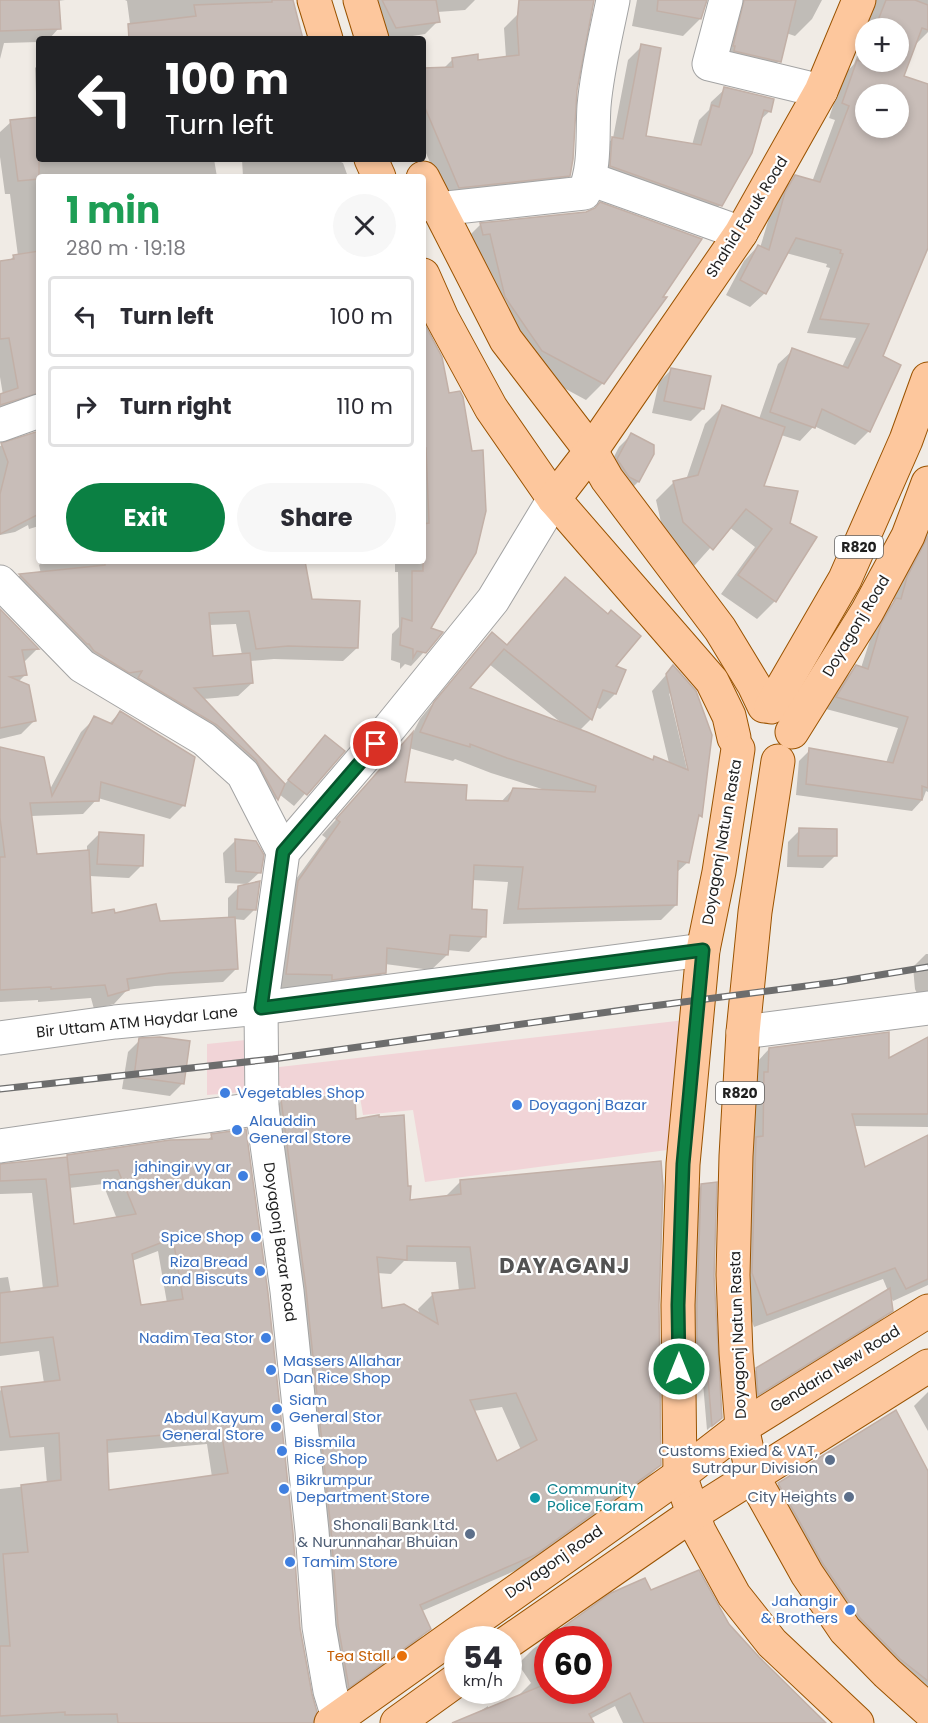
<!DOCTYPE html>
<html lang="en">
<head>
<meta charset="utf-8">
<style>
	:root { --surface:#fff; --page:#f7f7f7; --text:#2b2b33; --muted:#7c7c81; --line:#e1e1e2; --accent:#0b8043 }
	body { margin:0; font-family:Poppins,sans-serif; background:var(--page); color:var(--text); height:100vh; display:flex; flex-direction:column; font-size:22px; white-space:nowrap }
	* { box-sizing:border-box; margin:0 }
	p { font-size:20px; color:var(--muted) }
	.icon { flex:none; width:33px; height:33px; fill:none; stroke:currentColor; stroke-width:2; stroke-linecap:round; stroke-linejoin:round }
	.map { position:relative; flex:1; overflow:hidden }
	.panel { position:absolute; left:36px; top:174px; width:390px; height:390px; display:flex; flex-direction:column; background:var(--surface); border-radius:6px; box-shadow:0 3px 9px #0003 }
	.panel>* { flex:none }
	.banner { position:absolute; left:36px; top:36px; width:390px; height:126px; border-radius:6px; box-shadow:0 3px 9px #0003; background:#202124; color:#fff; overflow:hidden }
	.fabs { position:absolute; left:855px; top:18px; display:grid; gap:12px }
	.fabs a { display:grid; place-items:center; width:54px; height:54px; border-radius:50%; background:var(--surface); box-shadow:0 3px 9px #0003; font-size:30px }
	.speed { position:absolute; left:444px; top:1626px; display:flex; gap:12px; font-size:30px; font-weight:700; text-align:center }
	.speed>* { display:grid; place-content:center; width:78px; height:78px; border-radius:50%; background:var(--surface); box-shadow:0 3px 9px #0003; line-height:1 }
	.speed small { font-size:15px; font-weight:400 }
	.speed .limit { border:9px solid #d22; background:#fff; color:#111 }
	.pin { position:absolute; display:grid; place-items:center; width:51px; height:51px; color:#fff; margin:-26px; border:3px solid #fff; border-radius:50%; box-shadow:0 2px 6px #0007 }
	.me { position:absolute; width:66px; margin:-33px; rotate:0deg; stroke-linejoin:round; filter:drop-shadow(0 0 4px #0008) }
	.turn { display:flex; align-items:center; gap:21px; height:126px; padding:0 30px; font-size:27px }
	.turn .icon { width:78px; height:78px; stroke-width:2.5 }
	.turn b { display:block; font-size:42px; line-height:51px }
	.round { display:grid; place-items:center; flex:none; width:63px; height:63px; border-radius:32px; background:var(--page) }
	.summary { display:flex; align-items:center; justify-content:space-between; height:102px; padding:0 30px }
	h1 { font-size:36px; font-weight:700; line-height:45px; color:#1e9e55 }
	.button { display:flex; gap:12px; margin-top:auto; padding:12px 30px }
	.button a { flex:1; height:69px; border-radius:36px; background:var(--accent); color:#fff; font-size:24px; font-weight:700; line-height:69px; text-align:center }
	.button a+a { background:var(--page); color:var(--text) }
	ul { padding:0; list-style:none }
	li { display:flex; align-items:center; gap:18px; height:81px; margin:0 12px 9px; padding:0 18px; border:3px solid var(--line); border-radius:6px }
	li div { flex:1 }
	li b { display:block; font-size:22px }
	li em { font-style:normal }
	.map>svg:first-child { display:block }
	.commercial { fill:#f1d4d7 }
	.shadow { fill:#0003; fill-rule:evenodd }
	.building { fill:#c8bdb8; stroke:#c2b0a7; stroke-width:1.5; fill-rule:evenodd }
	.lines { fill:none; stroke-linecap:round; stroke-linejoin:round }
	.minor-casing { stroke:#a3a3a3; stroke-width:35 }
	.major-casing { stroke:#9a5300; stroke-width:35 }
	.minor { stroke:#fff; stroke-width:33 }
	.major { stroke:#fdc79d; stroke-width:33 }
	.rail-casing { stroke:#6d6d6d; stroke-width:7 }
	.rail { stroke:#fff; stroke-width:4.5; stroke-dasharray:14; stroke-linecap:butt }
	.route-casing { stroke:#07532c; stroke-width:15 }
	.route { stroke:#0b8043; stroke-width:10 }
	.shop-dot { fill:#3f7fe0; stroke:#fff; stroke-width:2 }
	.service-dot { fill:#5c6f8a; stroke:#fff; stroke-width:2 }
	.culture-dot { fill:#0f9aa8; stroke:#fff; stroke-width:2 }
	.food-dot { fill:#e8710a; stroke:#fff; stroke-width:2 }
	.labels { text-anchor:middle; stroke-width:4.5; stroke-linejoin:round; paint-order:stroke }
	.shield { fill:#fff; stroke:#626262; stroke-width:1.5 }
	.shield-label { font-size:14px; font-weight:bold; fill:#1f1f1f }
	.street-label { font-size:15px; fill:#1f1f1f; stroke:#fff }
	.shop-label { font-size:15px; fill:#366cbe; stroke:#fff; text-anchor:start }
	.service-label { font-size:15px; fill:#4e5e75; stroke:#fff; text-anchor:end }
	.culture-label { font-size:15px; fill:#0d838f; stroke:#fff; text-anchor:start }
	.food-label { font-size:15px; fill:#c56008; stroke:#fff; text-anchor:end }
	.district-label { font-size:21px; font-weight:bold; letter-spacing:1.5px; fill:#525252; stroke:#fff }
</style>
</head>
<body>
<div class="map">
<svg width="928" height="1723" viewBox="0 0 928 1723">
	<rect width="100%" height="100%" fill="#f0ebe5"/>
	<!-- commercial -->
	<g class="commercial">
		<polygon points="685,1020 667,1150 425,1182 413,1110 363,1115 359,1091 274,1100 271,1068"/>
		<polygon points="246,1040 244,1092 207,1095 207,1044"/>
	</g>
	<!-- shadow -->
	<g class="shadow">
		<polygon points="0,0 65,0 57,1 59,28 49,39 39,39 39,42 4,43 0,59"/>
		<polygon points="125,0 292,0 301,39 132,39 127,1"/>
		<polygon points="365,0 475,0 465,10 437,12 438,21 425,34 394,39 383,39"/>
		<polygon points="529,0 592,0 575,90 569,175 556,188 446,200 423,146 423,69 443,69 453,59 477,62 506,58 504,28 517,15 527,14"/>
		<polygon points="637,0 705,0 700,19 683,36 632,26"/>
		<polygon points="716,0 822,0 812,19 795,36 786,33 779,61 762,78 718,68"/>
		<path d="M875 0H928V32L915 45 903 77 928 86V243L881 357 869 431 855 445 814 426 800 441 781 435 762 487 788 524 815 537 775 601 757 619 721 594 755 547 729 527 694 566 665 540 656 500 674 482 686 480 705 424 723 406 759 419 778 364 793 350 842 367 856 338 807 333 830 268 826 267 827 264 786 253 765 293 750 307 726 295 744 261 758 246 760 248 772 208 781 191 796 177 812 182 835 120 829 118 843 76 854 64 866 33V62H898V28H867L868 26 863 23ZM866 94H898V128H866Z"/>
		<polygon points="642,46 644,137 692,145 699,120 709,110 711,102 725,89 770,111 759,121 720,205 706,219 597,180 599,153 613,138 628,60"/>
		<polygon points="39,64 39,159 214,159 217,177 39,177 39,412 0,413 0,396 3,395 0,377 0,262 9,261 14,256 18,256 10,194 5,194 0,157 0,132 11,122 37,118 35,68"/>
		<polygon points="242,159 335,159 343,163 348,177 243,177"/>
		<polygon points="586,213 603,383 586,400 525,367 464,241 480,225"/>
		<polygon points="432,342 429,628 424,652 411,666 405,664 400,669 400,663 391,660 392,634 399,627 398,572 395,572 395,561 423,561 423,344"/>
		<polygon points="671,370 703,409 691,421 652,413 659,382"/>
		<polygon points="39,432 39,526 29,529 28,525 15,532 0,535 0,446"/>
		<polygon points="631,435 652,454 638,482 626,494 606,472 619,447"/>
		<polygon points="928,520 928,792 926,791 923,799 912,811 796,795 799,761 810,750 886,763 898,728 826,709 845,678 856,667 861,668 871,637 885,611 893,603 896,590"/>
		<path d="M43 561H303L311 601 357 648 343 661 274 659 250 661 252 683 238 696 203 699 284 785 325 737 343 751 294 806 279 794 276 800 263 812 6 589 19 576 41 574 39 565ZM236 624 242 655 211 658 209 625Z"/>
		<path d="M565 579 613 667 615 694 600 709 595 707 591 719 579 731 651 761 655 757 669 763 652 691 673 667 700 816 696 820 688 862 676 873V905L661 920 503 924 508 882 472 880 470 911 484 936 469 952 447 950V955L431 970 385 964 384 972 369 987 317 994 272 989 283 897 326 838 322 835 411 737 420 719 477 649 492 634 506 646ZM489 664 564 725 468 689ZM669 693 673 697 692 777 689 778ZM409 748 453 761 455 759 491 773 545 790 513 789 500 803 464 802 403 783Z"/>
		<polygon points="0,612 37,649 23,663 25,675 18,682 35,720 21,734 0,739"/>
		<polygon points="120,712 184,805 170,819 98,798 83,814 31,816 36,856 87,851 87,846 99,834 141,866 129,878 89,876 91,915 114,915 159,923 228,919 228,898 239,887 254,910 244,920 234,919 237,968 223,982 155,986 127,990 114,1004 94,1009 91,998 38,1002 38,1000 0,1002 0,748 49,791 81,732 95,718 109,724"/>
		<polygon points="800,830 835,856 823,868 787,867 788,842"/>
		<polygon points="235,841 260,872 247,884 225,883 223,853"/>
		<polygon points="926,954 928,954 928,1007 921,1003 915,989 913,967"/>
		<polygon points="140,1040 182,1084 170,1096 122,1089 128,1052"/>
		<polygon points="928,1045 928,1127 853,1126 864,1169 928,1137 928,1285 893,1301 890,1295 891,1310 881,1320 749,1403 747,1379 757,1369 888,1291 883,1279 754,1327 740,1286 757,1062 769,1049 887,1060"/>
		<path d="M281 1101 355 1121 409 1202 446 1196 461 1181 658 1305 660 1465 645 1480 519 1569 422 1611 429 1629 414 1644 334 1701 267 1115ZM404 1261 456 1262 459 1291 433 1294 418 1309 420 1315 381 1310 377 1273 391 1274ZM502 1407 521 1450 496 1463 473 1411Z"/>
		<path d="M212 1136 299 1629 310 1723H0V1489L47 1484 44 1447 0 1451V1391L2 1388 44 1383 39 1351 0 1356V1278L8 1277 11 1293 43 1289 32 1193 0 1194V1166L206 1141ZM103 1184 117 1219 73 1226 69 1188ZM158 1251 167 1303 139 1307 132 1261ZM207 1444 212 1477 108 1492 106 1453Z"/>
		<polygon points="702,1185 713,1276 721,1418 707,1430 701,1360 692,1362 696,1191"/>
		<polygon points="928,1392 928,1431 914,1406"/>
		<polygon points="928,1474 928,1713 760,1503 779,1484"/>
		<path d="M651 1592 728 1625 758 1658 824 1723H623L615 1706 590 1719 592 1723H462L488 1706V1709L520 1696 519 1695 531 1683 518 1664 533 1649 612 1595ZM548 1640H598V1690H548Z"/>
	</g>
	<!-- building -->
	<g class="building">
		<polygon points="0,0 59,0 61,29 0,31"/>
		<polygon points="272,0 293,0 303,39 129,39 128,24 196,16 194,5 272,2"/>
		<polygon points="382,0 436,0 440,22 396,28"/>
		<polygon points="519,0 594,0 577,90 573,159 570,176 459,188 423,103 423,68 453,67 452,58 478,54 478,60 519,55 517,22"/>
		<polygon points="658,0 707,0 701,19 657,11"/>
		<polygon points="744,0 796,0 781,62 734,51 735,46 733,46"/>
		<path d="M886 0H915L928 5V30L922 28 904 76 928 84V248L883 356 901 365 870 432 822 409 815 428 770 412 792 348 848 368 869 324 820 319 843 254 840 253 841 250 796 238 766 294 740 280 758 245 769 250 785 192 795 175 820 182 849 106 842 103 857 60 863 62 866 56V62H898V28H875ZM866 94H898V128H866Z"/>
		<polygon points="641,44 661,48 646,136 701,145 712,105 719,107 724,87 774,99 771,112 764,110 752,153 722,206 610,166 612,137 623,139"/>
		<polygon points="39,117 39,179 18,181 10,120"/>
		<polygon points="600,202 702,239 663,297 667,297 604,384 542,351 505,297 490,234 483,235 480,223 586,212 595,208"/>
		<polygon points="39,251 39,393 0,405 0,394 18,388 9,338 0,339 0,261 14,259 13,255"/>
		<polygon points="423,321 442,357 449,393 460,391 463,397 472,451 483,450 486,511 476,553 431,628 443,632 426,653 417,651 413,658 413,649 400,645 402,618 412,621 412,571 423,571 423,524 429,523 426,448 423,448"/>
		<polygon points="671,368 711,376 704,409 664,401"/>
		<polygon points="722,405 785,427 764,486 798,491 790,523 817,537 776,602 738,575 772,529 746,509 713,550 683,522 673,481 698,475"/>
		<polygon points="39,431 39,514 0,534 0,494 8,462 1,443"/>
		<polygon points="631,433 654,445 654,454 639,482 629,477 617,459"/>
		<polygon points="928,536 928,788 922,786 922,800 806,784 809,748 893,763 908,717 836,697 856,665 868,669 881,624 896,598 901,599 907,577"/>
		<polygon points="105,561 305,561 312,599 360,601 358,648 288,646 256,649 249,611 209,613 213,656 250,653 253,683 194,688 285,784 278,800 256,760 217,725 138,678 142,671 129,673 94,651 89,644 87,644 19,574 105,565"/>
		<polygon points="565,577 608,614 611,610 641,636 616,666 626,670 616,694 603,690 592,720 504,649 470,688 587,732 653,760 654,756 688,770 666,674 673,665 696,691 712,735 702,817 699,815 689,863 678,861 677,905 518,909 523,867 474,865 472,909 487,910 486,937 450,935 448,955 387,948 386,973 332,980 332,975 286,974 298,881 340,822 336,819 413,732 405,782 467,785 466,800 508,801 513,788 595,792 596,786 507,758 470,744 470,747 420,732 434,702 492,632 507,645"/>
		<polygon points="0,609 39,649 22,650 27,675 10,677 29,685 36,721 0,728"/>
		<polygon points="120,711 195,757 185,806 101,782 99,801 30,803 37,854 89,850 92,913 114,909 115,913 156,904 160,921 235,917 238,969 170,973 127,979 129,990 108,996 105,985 51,989 51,987 0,990 0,857 5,857 0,818 0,747 44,757 52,796 94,716 112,724"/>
		<polygon points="325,735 345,751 307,795 288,780"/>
		<polygon points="799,828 837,829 837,856 798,856"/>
		<polygon points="99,832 144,835 143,866 97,864"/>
		<polygon points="235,839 256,841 264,855 261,873 236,871"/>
		<polygon points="260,881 256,910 237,909 238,886"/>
		<polygon points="889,1032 889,1058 928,1037 928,1114 852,1114 865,1167 928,1135 928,1279 906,1289 895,1268 767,1315 752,1273 756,1137 763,1136 764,1072 768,1072 769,1048"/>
		<polygon points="160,1037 190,1041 184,1084 134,1077 139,1038"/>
		<path d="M355 1095 356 1119 379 1115V1117L404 1115 408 1186H411L410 1200 461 1194 460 1180 661 1161 663 1186 659 1305 661 1465 535 1555 420 1605 431 1629 349 1688 338 1625 331 1530 306 1289 281 1099ZM407 1246 470 1247 475 1288 432 1293 438 1324 404 1304 382 1308 377 1257 407 1260ZM516 1393 537 1440 497 1461 470 1400Z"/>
		<path d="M246 1129 268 1293 293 1533 300 1628 312 1694 317 1712 313 1723H118L117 1714 65 1715V1712L0 1716V1646H10L3 1554 28 1552 21 1485 61 1480 59 1433 10 1437 1 1387 60 1380 53 1337 0 1343V1293L58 1286 46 1179 0 1181V1164L67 1157 74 1224 136 1214 118 1170 69 1175 67 1155 170 1140 212 1139 211 1134ZM173 1238 183 1299 141 1305 132 1254ZM221 1430 228 1473 109 1490 107 1440Z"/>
		<polygon points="717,1182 714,1276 722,1418 712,1426 706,1355 697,1357 697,1305 701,1184"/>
		<polygon points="890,1288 893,1311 758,1395 756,1368"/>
		<polygon points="896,1410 928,1471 928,1681 900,1659 860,1618 823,1564 778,1483"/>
		<polygon points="699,1570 729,1624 759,1657 826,1723 644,1723 630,1693 589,1714 594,1723 452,1723 548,1683 548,1690 598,1690 598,1640 545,1640 611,1593 645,1578 651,1590"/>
	</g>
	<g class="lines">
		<defs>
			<g id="minor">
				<polyline points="726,0 709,64 821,91"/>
				<polyline points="590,179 741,233"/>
				<path d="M438 209 584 193C596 166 592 135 594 106 597 70 606 35 613 0"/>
				<polyline points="0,425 39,411"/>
				<polyline points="0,582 82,666 204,739 243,774 283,852"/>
				<polyline points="743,1032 928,1008"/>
				<polyline points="0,1038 115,1022 261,1008 703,950"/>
				<polyline points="0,1146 262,1108"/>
				<polyline points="338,1717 330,1691 319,1627 312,1531 287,1291 262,1108 261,1008 283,852 391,726 493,600 554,499"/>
			</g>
			<g id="major">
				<polyline points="314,0 326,39"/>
				<polyline points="360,0 372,39"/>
				<polyline points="371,159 379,177"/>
				<polyline points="423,178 506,340 591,451 607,479 720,629 754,685 764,706"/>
				<polyline points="423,275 442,318 491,408 554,499 712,681 729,716 734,738"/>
				<polyline points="554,499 591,451 741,233 821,91 859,0"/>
				<polyline points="771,707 845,579 906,440 928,379"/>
				<polyline points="792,732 867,612 908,536 928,483"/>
				<polyline points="738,749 719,872 703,950 683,1164 678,1305 680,1475 699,1531 734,1595 772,1643 857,1723"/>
				<polyline points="778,761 755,912 743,1032 736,1156 733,1275 736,1353 742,1427 753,1477 807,1574 845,1630 887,1673 928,1710"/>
				<polyline points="508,1642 693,1514 928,1366"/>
				<polyline points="331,1723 680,1475 742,1427 928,1311"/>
				<polyline points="397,1723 458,1679"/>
			</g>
		</defs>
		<!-- minor casing -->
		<use href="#minor" class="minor-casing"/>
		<!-- major casing -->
		<use href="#major" class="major-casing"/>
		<!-- minor -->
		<use href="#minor" class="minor"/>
		<!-- major -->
		<use href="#major" class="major"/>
		<defs>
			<polyline id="rail" points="0,1089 273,1059 637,1008 837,982 928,967"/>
		</defs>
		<!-- rail casing -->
		<use href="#rail" class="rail-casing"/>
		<!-- rail -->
		<use href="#rail" class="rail"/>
	</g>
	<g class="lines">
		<defs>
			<polyline id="route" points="376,744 283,852 261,1008 703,950 683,1164 678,1305 679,1369"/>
		</defs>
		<!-- route casing -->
		<use href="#route" class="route-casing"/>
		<!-- route -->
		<use href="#route" class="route"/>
	</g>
	<!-- markers -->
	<g class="shop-dot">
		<circle cx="225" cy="1093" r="6"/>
		<circle cx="517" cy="1105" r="6"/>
		<circle cx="237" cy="1130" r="6"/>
		<circle cx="243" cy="1176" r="6"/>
		<circle cx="256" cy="1237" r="6"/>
		<circle cx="260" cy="1271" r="6"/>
		<circle cx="266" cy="1338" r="6"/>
		<circle cx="271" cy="1370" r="6"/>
		<circle cx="277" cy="1409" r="6"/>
		<circle cx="276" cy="1427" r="6"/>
		<circle cx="282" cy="1451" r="6"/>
		<circle cx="284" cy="1489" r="6"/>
		<circle cx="290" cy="1562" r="6"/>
		<circle cx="850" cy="1610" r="6"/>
	</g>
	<g class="service-dot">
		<circle cx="830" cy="1460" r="6"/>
		<circle cx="849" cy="1497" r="6"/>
		<circle cx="470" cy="1534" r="6"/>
	</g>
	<circle class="culture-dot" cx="535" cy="1498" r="6"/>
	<circle class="food-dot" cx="402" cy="1656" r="6"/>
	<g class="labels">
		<!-- shield labels -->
		<g class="shield">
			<rect x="835" y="536" width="48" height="22" rx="4.5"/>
			<rect x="716" y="1082" width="48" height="22" rx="4.5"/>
		</g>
		<g class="shield-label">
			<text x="859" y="552">R820</text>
			<text x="740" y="1098">R820</text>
		</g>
		<!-- street labels -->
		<g class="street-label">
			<text transform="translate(747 217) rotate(-58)" y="5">Shahid Faruk Road</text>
			<text transform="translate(856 626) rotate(-59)" y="5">Doyagonj Road</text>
			<text transform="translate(722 842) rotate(-80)" y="5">Doyagonj Natun Rasta</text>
			<text transform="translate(137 1022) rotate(-6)" y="5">Bir Uttam ATM Haydar Lane</text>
			<text transform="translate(280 1242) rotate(82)" y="5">Doyagonj Bazar Road</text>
			<text transform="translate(738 1335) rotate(-92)" y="5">Doyagonj Natun Rasta</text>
			<text transform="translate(835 1369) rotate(-32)" y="5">Gendaria New Road</text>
			<text transform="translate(554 1562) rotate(-35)" y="5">Doyagonj Road</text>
		</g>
		<!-- shop labels -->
		<g class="shop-label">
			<text x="237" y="1098">Vegetables Shop</text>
			<text x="529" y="1110">Doyagonj Bazar</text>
			<text x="249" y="1126">Alauddin<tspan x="249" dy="17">General Store</tspan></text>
			<text x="231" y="1172" text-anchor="end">jahingir vy ar<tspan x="231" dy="17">mangsher dukan</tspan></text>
			<text x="244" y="1242" text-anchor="end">Spice Shop</text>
			<text x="248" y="1267" text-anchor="end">Riza Bread<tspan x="248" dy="17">and Biscuts</tspan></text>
			<text x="254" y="1343" text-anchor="end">Nadim Tea Stor</text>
			<text x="283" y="1366">Massers Allahar<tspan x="283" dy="17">Dan Rice Shop</tspan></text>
			<text x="289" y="1405">Siam<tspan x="289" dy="17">General Stor</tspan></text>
			<text x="264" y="1423" text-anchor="end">Abdul Kayum<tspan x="264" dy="17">General Store</tspan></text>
			<text x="294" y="1447">Bissmila<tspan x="294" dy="17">Rice Shop</tspan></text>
			<text x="296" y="1485">Bikrumpur<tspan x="296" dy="17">Department Store</tspan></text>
			<text x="302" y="1567">Tamim Store</text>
			<text x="838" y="1606" text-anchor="end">Jahangir<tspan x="838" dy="17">&amp; Brothers</tspan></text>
		</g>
		<!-- service labels -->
		<g class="service-label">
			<text x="818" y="1456">Customs Exied &amp; VAT,<tspan x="818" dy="17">Sutrapur Division</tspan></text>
			<text x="837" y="1502">City Heights</text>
			<text x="458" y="1530">Shonali Bank Ltd.<tspan x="458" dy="17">&amp; Nurunnahar Bhuian</tspan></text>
		</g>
		<!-- culture labels -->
		<g class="culture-label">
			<text x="547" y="1494">Community<tspan x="547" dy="17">Police Foram</tspan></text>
		</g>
		<!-- food labels -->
		<g class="food-label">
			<text x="390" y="1661">Tea Stall</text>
		</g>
		<!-- district labels -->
		<g class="district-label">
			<text x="565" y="1273">DAYAGANJ</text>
		</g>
	</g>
</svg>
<div class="fabs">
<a>+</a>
<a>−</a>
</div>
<div class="speed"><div>54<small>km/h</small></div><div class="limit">60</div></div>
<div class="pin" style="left:376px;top:744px;background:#d93025"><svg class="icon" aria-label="arrive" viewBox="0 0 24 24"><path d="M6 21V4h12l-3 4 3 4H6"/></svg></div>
<svg class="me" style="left:679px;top:1369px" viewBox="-20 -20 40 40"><circle r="17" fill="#0b8043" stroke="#fff" stroke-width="3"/><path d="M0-11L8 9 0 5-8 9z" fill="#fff"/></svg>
<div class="banner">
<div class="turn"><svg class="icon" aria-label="left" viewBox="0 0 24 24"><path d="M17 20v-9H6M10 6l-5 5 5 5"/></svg><div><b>100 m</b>Turn left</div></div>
</div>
<section class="panel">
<div class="summary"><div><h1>1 min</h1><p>280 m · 19:18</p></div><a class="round"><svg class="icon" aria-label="close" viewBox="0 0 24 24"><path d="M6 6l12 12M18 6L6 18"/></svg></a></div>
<ul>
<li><svg class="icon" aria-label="left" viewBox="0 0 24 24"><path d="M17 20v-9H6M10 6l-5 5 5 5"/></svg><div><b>Turn left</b></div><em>100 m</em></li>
<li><svg class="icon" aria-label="right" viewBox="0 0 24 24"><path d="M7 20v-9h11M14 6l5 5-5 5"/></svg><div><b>Turn right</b></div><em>110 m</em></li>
</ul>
<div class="button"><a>Exit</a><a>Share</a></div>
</section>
</div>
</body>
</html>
